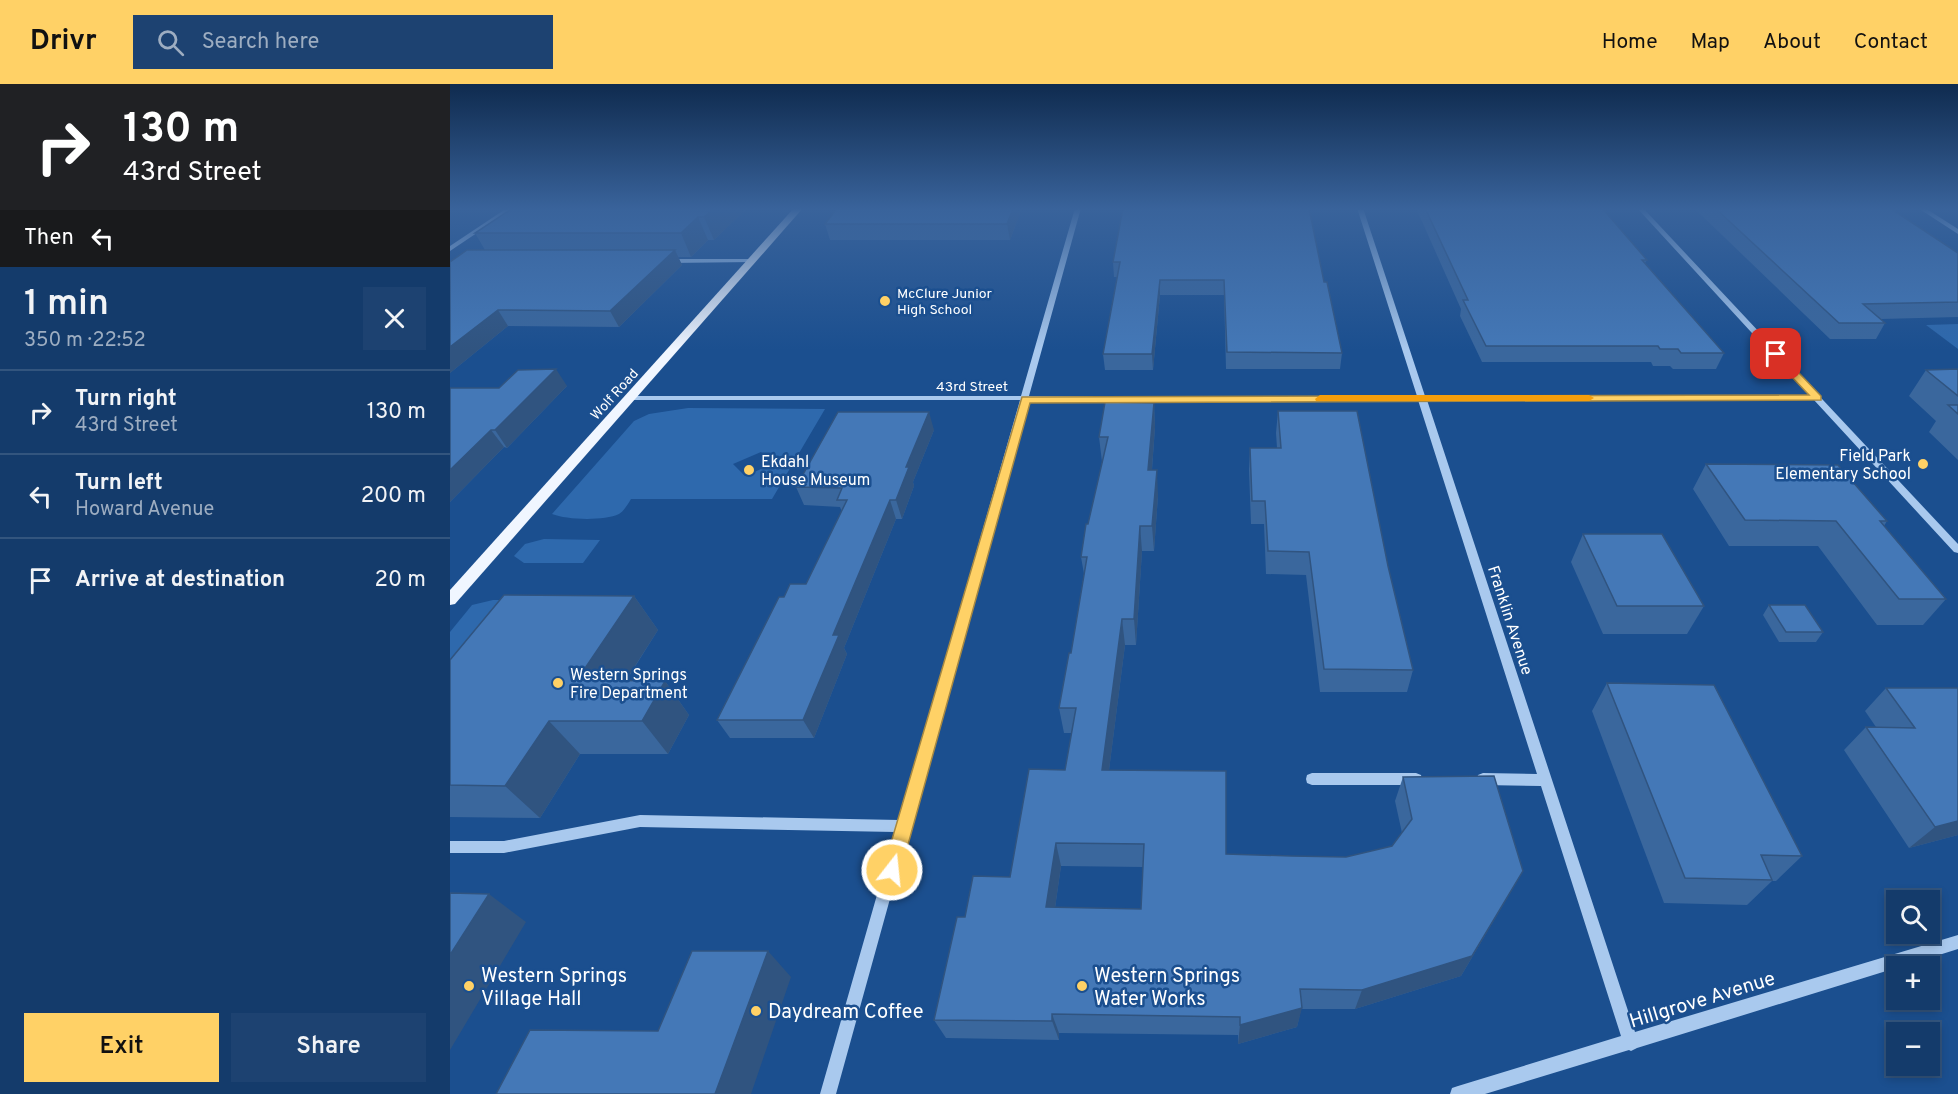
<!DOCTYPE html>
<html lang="en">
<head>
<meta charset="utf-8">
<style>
	:root { --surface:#143b6b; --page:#1d4271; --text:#f1f3f6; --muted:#9dadc1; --line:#33557e; --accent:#ffd166 }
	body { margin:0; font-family:Overpass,sans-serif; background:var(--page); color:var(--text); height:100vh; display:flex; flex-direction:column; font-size:22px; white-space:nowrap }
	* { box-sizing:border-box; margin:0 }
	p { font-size:20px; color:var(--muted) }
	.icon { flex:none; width:33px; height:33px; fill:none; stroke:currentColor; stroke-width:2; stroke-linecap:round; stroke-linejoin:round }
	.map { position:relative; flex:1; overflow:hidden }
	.panel { display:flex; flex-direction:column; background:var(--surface); width:450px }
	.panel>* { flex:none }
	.banner { background:#202124; color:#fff; overflow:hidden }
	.fabs { position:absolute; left:1436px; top:806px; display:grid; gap:12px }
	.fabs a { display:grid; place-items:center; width:54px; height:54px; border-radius:0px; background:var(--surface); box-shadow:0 3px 9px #0003,0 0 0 2px var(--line); font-size:30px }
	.pin { position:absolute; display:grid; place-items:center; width:51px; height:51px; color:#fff; margin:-26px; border-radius:12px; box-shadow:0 3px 9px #0006 }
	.me { position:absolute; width:66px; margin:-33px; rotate:16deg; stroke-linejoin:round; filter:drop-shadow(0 0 4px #0008) }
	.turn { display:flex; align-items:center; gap:21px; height:126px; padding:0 24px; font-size:27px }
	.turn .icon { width:78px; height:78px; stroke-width:2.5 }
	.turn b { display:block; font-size:42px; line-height:51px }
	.then { display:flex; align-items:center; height:57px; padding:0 24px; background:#0003; gap:12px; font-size:22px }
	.round { display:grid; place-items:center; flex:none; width:63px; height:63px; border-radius:0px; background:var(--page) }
	.headline { display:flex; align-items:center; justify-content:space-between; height:102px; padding:0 24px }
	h1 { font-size:36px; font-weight:600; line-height:45px }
	.cta { display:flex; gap:12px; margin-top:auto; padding:12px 24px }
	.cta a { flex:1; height:69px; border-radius:0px; background:var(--accent); color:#111; font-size:24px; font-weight:600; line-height:69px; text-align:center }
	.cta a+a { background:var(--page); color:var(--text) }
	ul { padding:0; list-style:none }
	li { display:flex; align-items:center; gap:18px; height:84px; padding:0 24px; border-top:2px solid var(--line) }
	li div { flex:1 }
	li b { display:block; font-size:22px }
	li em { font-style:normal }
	header { display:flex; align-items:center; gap:36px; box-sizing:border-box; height:84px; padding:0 30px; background:var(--accent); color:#111 }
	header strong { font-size:28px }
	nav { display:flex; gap:33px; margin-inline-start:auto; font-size:21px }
	.search { width:420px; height:54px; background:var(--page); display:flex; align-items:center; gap:15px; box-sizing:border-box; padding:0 21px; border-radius:0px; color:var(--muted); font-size:22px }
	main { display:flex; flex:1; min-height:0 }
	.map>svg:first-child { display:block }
	.green { fill:#2e69ad; fill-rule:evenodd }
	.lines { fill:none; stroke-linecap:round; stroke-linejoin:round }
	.minor { fill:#a9c9ee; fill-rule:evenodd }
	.major { fill:#f0f6ff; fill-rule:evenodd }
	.wall { fill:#3a679d; fill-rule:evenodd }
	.shaded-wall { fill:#305480 }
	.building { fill:#4478b7; stroke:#305480; stroke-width:1.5; fill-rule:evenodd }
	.route { fill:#ffd166; stroke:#a68842; stroke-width:1.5 }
	.slow { fill:#f59e0b }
	.poi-dot { fill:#ffd166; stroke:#1b4f8f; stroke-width:2 }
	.labels { text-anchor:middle; stroke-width:5; stroke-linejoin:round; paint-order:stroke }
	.far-poi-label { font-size:14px; fill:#fff; stroke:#1b4f8f; text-anchor:start }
	.far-street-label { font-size:14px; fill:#fff; stroke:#1b4f8f }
	.poi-label { font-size:16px; fill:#fff; stroke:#1b4f8f; text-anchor:start }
	.street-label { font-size:16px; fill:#fff; stroke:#1b4f8f }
	.near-poi-label { font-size:20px; fill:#fff; stroke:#1b4f8f; text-anchor:start }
	.near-street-label { font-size:20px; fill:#fff; stroke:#1b4f8f }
</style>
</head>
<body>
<header>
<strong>Drivr</strong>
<div class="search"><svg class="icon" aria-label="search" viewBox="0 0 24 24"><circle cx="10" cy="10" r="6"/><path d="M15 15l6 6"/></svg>Search here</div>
<nav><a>Home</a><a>Map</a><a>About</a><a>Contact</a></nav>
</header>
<main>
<section class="panel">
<div class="banner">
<div class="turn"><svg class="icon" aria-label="right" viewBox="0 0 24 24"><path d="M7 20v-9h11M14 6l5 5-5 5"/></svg><div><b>130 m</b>43rd Street</div></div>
<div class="then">Then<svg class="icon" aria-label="left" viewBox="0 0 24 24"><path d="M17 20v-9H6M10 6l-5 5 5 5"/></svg></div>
</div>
<div class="headline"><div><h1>1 min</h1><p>350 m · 22:52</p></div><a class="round"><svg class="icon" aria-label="close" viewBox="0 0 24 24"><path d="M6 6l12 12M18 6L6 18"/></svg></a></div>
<ul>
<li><svg class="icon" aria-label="right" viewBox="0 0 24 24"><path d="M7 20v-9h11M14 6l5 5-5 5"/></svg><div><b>Turn right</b><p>43rd Street</p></div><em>130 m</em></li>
<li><svg class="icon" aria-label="left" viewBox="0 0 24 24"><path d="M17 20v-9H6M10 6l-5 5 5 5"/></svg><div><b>Turn left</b><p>Howard Avenue</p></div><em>200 m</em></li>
<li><svg class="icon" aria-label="arrive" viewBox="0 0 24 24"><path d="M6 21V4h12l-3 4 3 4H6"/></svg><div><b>Arrive at destination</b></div><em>20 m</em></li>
</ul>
<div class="cta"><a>Exit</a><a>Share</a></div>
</section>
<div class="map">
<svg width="1508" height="1010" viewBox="0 0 1508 1010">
	<rect width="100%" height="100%" fill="#1b4f8f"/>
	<!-- green -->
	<g class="green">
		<polygon points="1508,240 1508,265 1476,241"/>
		<path d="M238 324 375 325 322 415H181C178 420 174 427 169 430 154 437 117 436 102 430L184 337 199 330ZM311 368 323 380 295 392 283 380Z"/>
		<polygon points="94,455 150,456 133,479 74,479 64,472 75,460"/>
		<polygon points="43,516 77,516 0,653 0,548 22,521"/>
	</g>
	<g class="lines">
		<!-- minor -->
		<g class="minor">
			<polygon points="57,124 64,124 0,167 0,162"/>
			<polygon points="625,124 631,124 579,312 967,312 907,124 913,124 975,312 1360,312 1187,124 1193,124 1508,460 1508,469 1504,468 1364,316 977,316 1185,948 1508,851 1508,865 1454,882 1446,882 1446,884 1187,964 1181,967 1179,966 1035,1010 1000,1010 1002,1004 1008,1002 1171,952 1091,702 1033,701 1028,699 1027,695 1028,691 1033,689 1087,690 968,316 578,316 386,1010 370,1010 445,748 190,743 54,769 0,769 0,757 54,757 190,731 449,736 570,316 180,316 176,314 180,312 571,312"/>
			<polygon points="1468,124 1475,124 1508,145 1508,150"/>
			<polygon points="301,175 304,177 303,178 218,179 215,177 218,175"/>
			<polygon points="862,689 966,689 971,691 972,695 971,699 966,701 862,701 857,699 856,695 857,691"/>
		</g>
		<!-- major -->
		<polygon class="major" points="344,124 353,124 5,520 0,521 0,506"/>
	</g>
	<!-- wall -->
	<g class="wall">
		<polygon points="297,124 264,156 258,156 241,173 228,173 232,181 169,243 58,242 0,289 35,166 25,149"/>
		<polygon points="572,124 560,156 380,156 375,140"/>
		<polygon points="673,124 874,198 892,269 890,285 776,285 774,211 710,211 703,286 655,286 653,270 667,193 664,193 663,178"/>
		<polygon points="966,124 1152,124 1197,176 1195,179 1274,269 1266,285 1223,285 1220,282 1203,282 1201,278 1032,278 1010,232 1011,225"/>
		<polygon points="1244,124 1440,124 1508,169 1508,233 1431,235 1435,239 1426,255 1380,255"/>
		<polygon points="1508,285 1508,376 1479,348 1486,337 1459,312 1476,286"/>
		<polygon points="117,302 57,364 54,363 0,418 0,304 49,304"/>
		<path d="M704 319 705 343 702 386 708 412 704 467H692L686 561H675L659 686 776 770 841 772 896 773 942 762 952 749 945 717 953 693 1073 787 1011 892 905 925H851L847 943 788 960V951L609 949V956L496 954 484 936 515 833 560 793 615 686 622 649H614L609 624 621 569 634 490 631 473 652 378 649 353ZM611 782 693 783 691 825 605 824Z"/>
		<polygon points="828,327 938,482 963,586 957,608 870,608 856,491 816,490 814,440 801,440 799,386 800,364 827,364 826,349"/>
		<polygon points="484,346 463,398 464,402 452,435 446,435 394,564 397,570 364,654 280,654 267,636 334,513 356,500 392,428 390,423 354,421 346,403"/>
		<polygon points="1256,380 1437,437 1434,442 1496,515 1473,541 1427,541 1368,462 1279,462 1243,405"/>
		<polygon points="1133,450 1254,522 1237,550 1153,550 1121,478"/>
		<polygon points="184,512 208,546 176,597 215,597 239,631 218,670 130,670 90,734 0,733 0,576"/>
		<polygon points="1319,521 1373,548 1366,558 1329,558 1313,531"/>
		<polygon points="1157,599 1352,772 1326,797 1322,797 1297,821 1214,819 1142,627"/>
		<polygon points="1436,604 1508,604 1508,751 1459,764 1394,666 1416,643 1426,643 1415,627"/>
	</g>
	<!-- shaded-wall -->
	<g class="shaded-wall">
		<polygon points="264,124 297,124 264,156 254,133"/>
		<polygon points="563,124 572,124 560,156 557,140"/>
		<polygon points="248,133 258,156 241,173 231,149"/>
		<polygon points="225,166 232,181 169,243 160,227"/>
		<polygon points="710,196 710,211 703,286 702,270"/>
		<polygon points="48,226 58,242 0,289 0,263"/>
		<polygon points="106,285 117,302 57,364 45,346"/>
		<polygon points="704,319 705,343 700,411 698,386"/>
		<polygon points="479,328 484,346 463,398 464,402 452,435 446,416 456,383"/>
		<polygon points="41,346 54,363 0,418 0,386"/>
		<polygon points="707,386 708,412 704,467 702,442"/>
		<polygon points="440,416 446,435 394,564 397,570 364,654 353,636 383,551"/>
		<polygon points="690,442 692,467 686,561 684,535"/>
		<polygon points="184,512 208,546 155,629 127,596"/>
		<polygon points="672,535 675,561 656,710 652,686"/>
		<polygon points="215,597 239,631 218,670 192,637"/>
		<polygon points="99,637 130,670 90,734 55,702"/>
		<polygon points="1508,737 1508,751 1459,764 1485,743"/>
		<polygon points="606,759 611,782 602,845 596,823"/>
		<polygon points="1073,787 1011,892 905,925 912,906"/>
		<polygon points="39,810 76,838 0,966 0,871"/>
		<polygon points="318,867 341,893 301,1010 265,1010"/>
		<polygon points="852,924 847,943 788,960 790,941"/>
		<polygon points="602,930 609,949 609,956 602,937"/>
	</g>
	<!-- building -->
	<g class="building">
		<polygon points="63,124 264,124 254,133 248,133 231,149 25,149"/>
		<polygon points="387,124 563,124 557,140 375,140"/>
		<polygon points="673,124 859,124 874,198 877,198 892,269 777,268 774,196 710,196 702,270 653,270 670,178 663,178"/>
		<polygon points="975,124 1152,124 1197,176 1192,176 1274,269 1231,269 1228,265 1210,265 1208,262 1036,262 1013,216 1018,216"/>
		<polygon points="1265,124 1440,124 1508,169 1508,218 1413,220 1435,239 1389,239"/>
		<polygon points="17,166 225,166 160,227 48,226 0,263 0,178"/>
		<polygon points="106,285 45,346 41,346 0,386 0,304 49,304 68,286"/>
		<polygon points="1508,285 1508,312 1476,286"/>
		<path d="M655 318 704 319 698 386H707L702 442H690L684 535H672L652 686 776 687V770L841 772 896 773 942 762 962 735 953 693 1044 692 1073 787 1022 872 912 906 850 905 852 924 790 941V933L602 930V937L484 936 507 833H515L523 792 560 793 579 685 615 686 626 624H609L619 569H621L637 473H631L636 440H638L658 353H649ZM606 759 694 760 691 825 596 823Z"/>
		<polygon points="1498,321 1508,321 1508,330"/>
		<polygon points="828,327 907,327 938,482 963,586 874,585 859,468 818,467 815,417 802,417 800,364 831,364"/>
		<polygon points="388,328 479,328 456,383 459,383 446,416 440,416 383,551 389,551 353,636 267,636 329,513 334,513 340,500 356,500 397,416 387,416 392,404 346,403"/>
		<polygon points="1256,380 1388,381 1437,437 1430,437 1496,515 1449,515 1386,437 1295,436"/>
		<polygon points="1133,450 1212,450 1254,522 1167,522"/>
		<polygon points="54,511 184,512 127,596 215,597 192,637 99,637 55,702 0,701 0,576"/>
		<polygon points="1319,521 1355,521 1373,548 1336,548"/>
		<polygon points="1157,599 1264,601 1352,772 1311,771 1322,796 1235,794"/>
		<polygon points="1436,604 1508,604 1508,737 1485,743 1416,643 1465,644"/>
		<polygon points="0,809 39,810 0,871"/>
		<polygon points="242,867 318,867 265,1010 46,1010 80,946 208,947"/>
	</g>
	<!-- sky -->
	<linearGradient id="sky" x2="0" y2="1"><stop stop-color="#0f2b4f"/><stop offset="0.47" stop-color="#39639b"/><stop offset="1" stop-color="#39639b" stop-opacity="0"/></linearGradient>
	<rect width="1508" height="266" fill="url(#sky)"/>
	<!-- route -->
	<polygon class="route" points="1322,268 1329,268 1371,312 1371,316 580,319 451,786 448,792 442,795 435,792 433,786 572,313 1359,311 1322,272"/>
	<!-- slow -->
	<polygon class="slow" points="870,311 1139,311 1144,314 1139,317 866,317 865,315"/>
	<!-- markers -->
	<g class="poi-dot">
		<circle cx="435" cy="217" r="6"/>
		<circle cx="1473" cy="380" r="6"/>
		<circle cx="299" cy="386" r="6"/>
		<circle cx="108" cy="599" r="6"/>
		<circle cx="19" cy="902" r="6"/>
		<circle cx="632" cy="902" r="6"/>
		<circle cx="306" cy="927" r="6"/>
	</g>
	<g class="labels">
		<!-- far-poi labels -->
		<g class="far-poi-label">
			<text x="447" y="214">McClure Junior<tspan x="447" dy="16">High School</tspan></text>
		</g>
		<!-- far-street labels -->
		<g class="far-street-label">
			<text x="522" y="307">43rd Street</text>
			<text transform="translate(164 310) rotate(-48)" y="5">Wolf Road</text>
		</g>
		<!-- poi labels -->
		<g class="poi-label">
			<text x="1461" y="377" text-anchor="end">Field Park<tspan x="1461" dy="18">Elementary School</tspan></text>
			<text x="311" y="383">Ekdahl<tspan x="311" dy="18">House Museum</tspan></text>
			<text x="120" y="596">Western Springs<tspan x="120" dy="18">Fire Department</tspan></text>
		</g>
		<!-- street labels -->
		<g class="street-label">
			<text transform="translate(1061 536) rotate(72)" y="6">Franklin Avenue</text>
		</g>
		<!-- near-poi labels -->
		<g class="near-poi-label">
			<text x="31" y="898">Western Springs<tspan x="31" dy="23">Village Hall</tspan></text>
			<text x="644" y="898">Western Springs<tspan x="644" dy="23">Water Works</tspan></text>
			<text x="318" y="934">Daydream Coffee</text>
		</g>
		<!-- near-street labels -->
		<g class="near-street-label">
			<text transform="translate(1252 915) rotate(-17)" y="7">Hillgrove Avenue</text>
		</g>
	</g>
</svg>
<div class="fabs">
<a><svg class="icon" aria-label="search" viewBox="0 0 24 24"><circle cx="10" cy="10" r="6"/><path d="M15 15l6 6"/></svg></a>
<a>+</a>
<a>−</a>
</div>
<div class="pin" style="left:1326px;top:270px;background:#d93025"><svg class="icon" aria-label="arrive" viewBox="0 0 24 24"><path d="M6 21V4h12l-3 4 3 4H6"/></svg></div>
<svg class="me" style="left:442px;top:786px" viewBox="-20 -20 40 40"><circle r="17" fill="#ffd166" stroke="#fff" stroke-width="3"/><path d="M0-11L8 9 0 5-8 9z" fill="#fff"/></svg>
</div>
</main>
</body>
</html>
